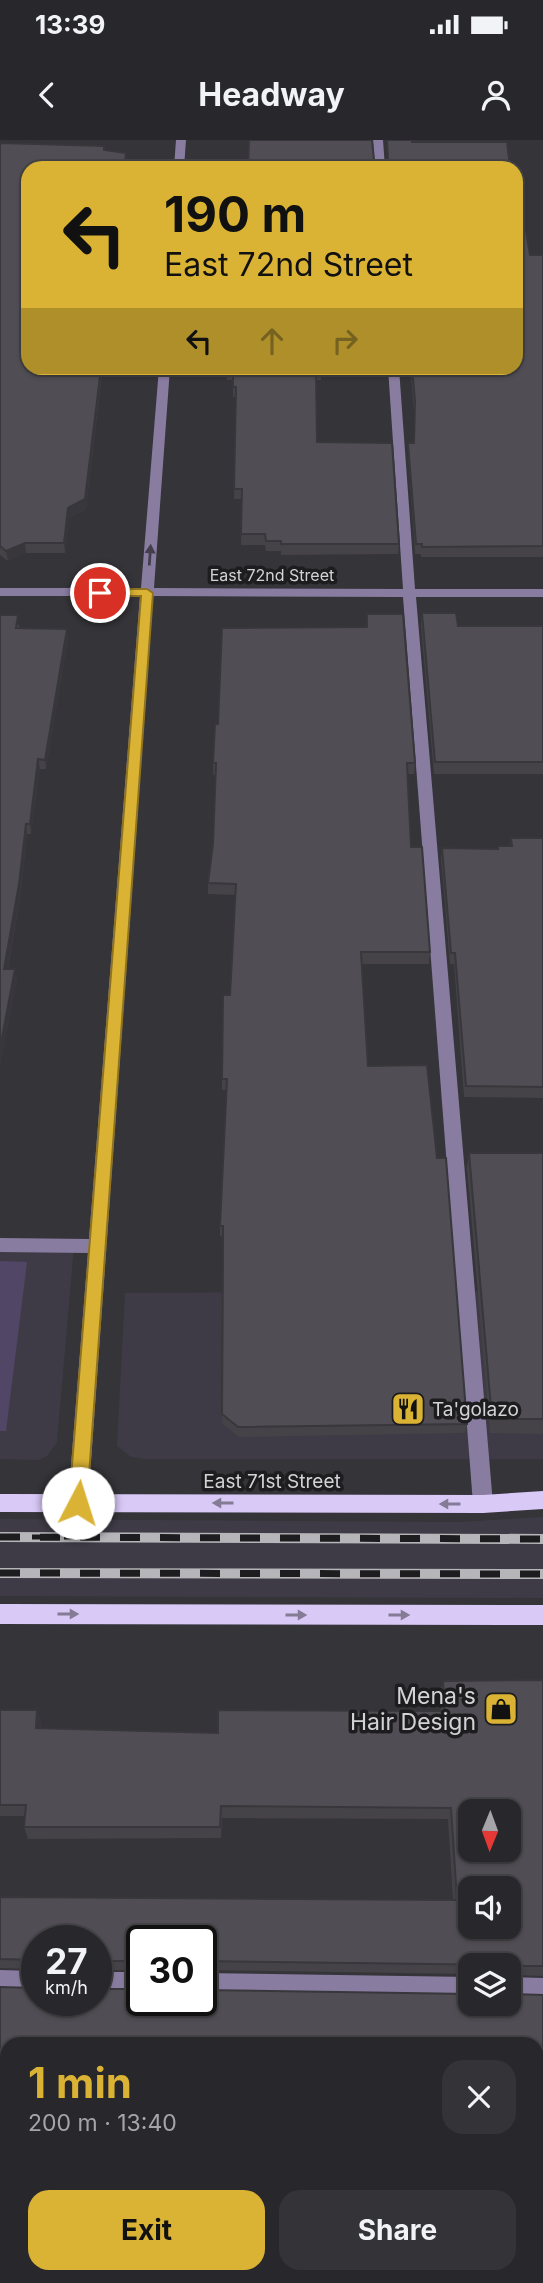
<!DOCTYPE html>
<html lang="en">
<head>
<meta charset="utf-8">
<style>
	:root { --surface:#28272b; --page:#343337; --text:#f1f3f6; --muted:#a5a5a9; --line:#444447; --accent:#dab334 }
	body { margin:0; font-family:Inter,sans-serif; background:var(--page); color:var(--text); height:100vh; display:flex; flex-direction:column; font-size:26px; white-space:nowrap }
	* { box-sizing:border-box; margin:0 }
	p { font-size:23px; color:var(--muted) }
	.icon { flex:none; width:38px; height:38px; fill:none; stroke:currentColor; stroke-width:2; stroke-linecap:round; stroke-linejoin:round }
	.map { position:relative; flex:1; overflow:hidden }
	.panel { position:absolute; left:0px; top:1897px; width:544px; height:247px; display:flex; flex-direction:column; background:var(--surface); border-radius:21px 21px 0 0; box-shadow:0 2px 5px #0004,0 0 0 2px var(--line) }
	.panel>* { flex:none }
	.banner { position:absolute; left:21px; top:21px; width:502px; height:214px; border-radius:21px; box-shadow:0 2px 5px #0004,0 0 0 2px var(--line); background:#dab334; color:#111; overflow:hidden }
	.needle { width:46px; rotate:181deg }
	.fabs { position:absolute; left:458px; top:1659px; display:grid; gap:14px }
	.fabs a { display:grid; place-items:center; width:63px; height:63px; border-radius:14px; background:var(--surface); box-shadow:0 2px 5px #0004,0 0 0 2px var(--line); font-size:35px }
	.speed { position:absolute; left:21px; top:1785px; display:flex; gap:14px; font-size:35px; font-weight:700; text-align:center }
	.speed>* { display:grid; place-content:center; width:91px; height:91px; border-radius:50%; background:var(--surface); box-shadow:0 2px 5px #0004,0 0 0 2px var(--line); line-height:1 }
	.speed small { font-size:18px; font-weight:400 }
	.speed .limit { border:4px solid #111; border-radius:10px; background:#fff; color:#111 }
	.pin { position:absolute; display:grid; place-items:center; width:60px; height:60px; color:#fff; margin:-30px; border:4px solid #fff; border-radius:50%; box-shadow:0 2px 7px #0007 }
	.me { position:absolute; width:77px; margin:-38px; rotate:5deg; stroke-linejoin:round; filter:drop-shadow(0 0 5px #0008) }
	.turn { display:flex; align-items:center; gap:24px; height:147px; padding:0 28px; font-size:32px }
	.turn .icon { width:91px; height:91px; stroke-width:2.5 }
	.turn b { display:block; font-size:49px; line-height:60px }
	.lanes { display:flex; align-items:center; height:66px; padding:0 28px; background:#0003; justify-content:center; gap:35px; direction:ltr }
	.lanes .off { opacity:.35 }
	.round { display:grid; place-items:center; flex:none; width:74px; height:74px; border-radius:21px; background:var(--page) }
	.summary { display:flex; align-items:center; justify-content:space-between; height:119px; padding:0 28px }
	h1 { font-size:42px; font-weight:700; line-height:52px; color:var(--accent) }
	.cta { display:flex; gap:14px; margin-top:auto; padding:14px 28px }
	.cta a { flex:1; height:80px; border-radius:21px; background:var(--accent); color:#111; font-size:28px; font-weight:700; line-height:80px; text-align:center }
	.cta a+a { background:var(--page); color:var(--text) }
	.status { display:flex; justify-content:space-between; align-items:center; height:49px; padding:0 35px; background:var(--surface); direction:ltr }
	.status svg { height:19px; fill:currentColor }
	header { display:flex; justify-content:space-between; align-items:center; height:91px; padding:0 28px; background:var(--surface); font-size:32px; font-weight:700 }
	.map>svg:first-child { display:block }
	.built { fill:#3f3b46 }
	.green { fill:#524667 }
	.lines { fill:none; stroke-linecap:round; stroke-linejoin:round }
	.minor { fill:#897ca1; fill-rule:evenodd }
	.major { fill:#d9c9f7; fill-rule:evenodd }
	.rail-far1-casing { stroke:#b6b5b9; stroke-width:8 }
	.rail-casing { stroke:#b6b5b9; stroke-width:10 }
	.rail-far1 { stroke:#1d1c1e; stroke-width:5; stroke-dasharray:16; stroke-linecap:butt }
	.rail { stroke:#1d1c1e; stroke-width:7; stroke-dasharray:20; stroke-linecap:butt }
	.wall { fill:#454348; fill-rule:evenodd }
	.shaded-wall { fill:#38373b }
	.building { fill:#504e54; stroke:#38373b; stroke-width:2; fill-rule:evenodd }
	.oneway { fill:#433e4c }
	.oneway2 { fill:#847b95 }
	.route { fill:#dab334; stroke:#8e7422; stroke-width:2 }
	.labels { text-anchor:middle; stroke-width:7; stroke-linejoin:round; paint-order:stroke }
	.far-street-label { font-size:16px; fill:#d3d2d6; stroke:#1d1c1e }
	.poi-label { font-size:19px; fill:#d3d2d6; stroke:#1d1c1e; text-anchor:start }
	.street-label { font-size:19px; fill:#d3d2d6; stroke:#1d1c1e }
	.near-poi-label { font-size:23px; fill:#d3d2d6; stroke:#1d1c1e; text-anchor:end }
</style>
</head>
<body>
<div class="status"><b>13:39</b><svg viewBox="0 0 49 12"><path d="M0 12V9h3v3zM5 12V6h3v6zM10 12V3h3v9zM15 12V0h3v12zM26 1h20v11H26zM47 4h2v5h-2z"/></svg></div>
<header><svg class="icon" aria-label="back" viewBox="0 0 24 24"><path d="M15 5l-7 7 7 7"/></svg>Headway<svg class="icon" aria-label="person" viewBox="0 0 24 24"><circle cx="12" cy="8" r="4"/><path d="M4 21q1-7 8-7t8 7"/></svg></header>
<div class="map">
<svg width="543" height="2143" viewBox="0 0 543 2143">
	<rect width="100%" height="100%" fill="#353439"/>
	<!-- built -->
	<g class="built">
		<polygon points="0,1105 74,1106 57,1302 47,1316 39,1320 0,1319"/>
		<polygon points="543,1151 543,1319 145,1319 131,1317 117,1306 125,1153"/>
		<polygon points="543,1377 543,1458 0,1456 0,1379 460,1382"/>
	</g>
	<!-- green -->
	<polygon class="green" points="0,1121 27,1122 6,1291 0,1291"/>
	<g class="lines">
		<!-- minor -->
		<g class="minor">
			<polygon points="176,0 186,0 184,28 174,28"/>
			<polygon points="373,0 383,0 385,28 375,28"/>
			<polygon points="159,228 170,228 154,448 403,449 388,228 399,228 415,449 543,449 543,457 416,457 493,1364 490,1370 483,1373 476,1370 473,1364 403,457 153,456 88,1363 85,1369 78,1372 71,1369 68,1363 88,1113 0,1112 0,1098 89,1099 140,456 0,456 0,448 141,448"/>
			<polygon points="0,1830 37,1831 37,1855 0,1854"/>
			<rect x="96" y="1832" width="46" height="24"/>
			<polygon points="201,1833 471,1837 471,1861 201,1857"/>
			<polygon points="509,1837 543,1838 543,1862 509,1861"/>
		</g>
		<!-- major -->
		<g class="major">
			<polygon points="543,1351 543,1369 483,1373 0,1372 0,1354 483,1355"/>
			<polygon points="0,1464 543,1465 543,1485 0,1484"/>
		</g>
		<defs>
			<polyline id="rail-far1" points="0,1397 87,1397"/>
			<g id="rail">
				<polyline points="0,1397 543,1399"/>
				<polyline points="0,1433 543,1434"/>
			</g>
		</defs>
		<!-- rail-far1 casing -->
		<use href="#rail-far1" class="rail-far1-casing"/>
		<!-- rail casing -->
		<use href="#rail" class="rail-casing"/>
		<!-- rail-far1 -->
		<use href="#rail-far1" class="rail-far1"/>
		<!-- rail -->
		<use href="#rail" class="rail"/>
	</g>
	<!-- wall -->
	<g class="wall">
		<polygon points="0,3 105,10 126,13 127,22 86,369 69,378 65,413 26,413 8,421 0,415"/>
		<polygon points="530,115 543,115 543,417 421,417 421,414 415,414 408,313 408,303 414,303 414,271 411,236 402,236 400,228 516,228"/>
		<polygon points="226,228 386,228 386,236 321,235 321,240 316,240 317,302 399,404 398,414 281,415 281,411 266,411 265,405 241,405 242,359 234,359 236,257 233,257 233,240 227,240"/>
		<polygon points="422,473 458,486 543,486 543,634 434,634 421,486"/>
		<polygon points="367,474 415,623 414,634 408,634 411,707 430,812 429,824 362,824 368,926 467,1284 465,1293 239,1297 223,1284 222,1274 223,1097 220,1096 220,1086 227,950 222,950 222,939 230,855 236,755 208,754 208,743 213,704 215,635 213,635 213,623 218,584 366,487"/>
		<polygon points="0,475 19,485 19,488 68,498 46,629 40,629 31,694 27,694 21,753 8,829 17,838 0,925"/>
		<polygon points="511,698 543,698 543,958 464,957 454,824 450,824 441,719 442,708 497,709 510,706"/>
		<polygon points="469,1013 543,1013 543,1294 490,1293 467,1028"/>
		<path d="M543 1540V1836L511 1835V1854L543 1855V2143H398V2137H537V1904H7V1956L0 1955V1847L35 1848V1829L0 1828V1757L453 1760 448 1679 222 1678 221 1698 28 1699 24 1687 25 1676H0V1570H37L41 1582V1588L218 1593V1570L441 1571 440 1554 443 1541ZM471 1671H509V1710H471ZM471 1748H509V1787H471ZM37 1801H96V1830H142V1849H96V1860H37ZM142 1801H201V1830L471 1834V1825H509V1864H471V1854L201 1850V1860H142Z"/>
	</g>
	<!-- shaded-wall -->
	<g class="shaded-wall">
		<polygon points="101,228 102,228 86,369 69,378 65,413 64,403 68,368"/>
		<polygon points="25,403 26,413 8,421 6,411"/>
		<polygon points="67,489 68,498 46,629 45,620"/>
		<polygon points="38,619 40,629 31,694 30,684"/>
		<polygon points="26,684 27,694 21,753 6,838 4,829"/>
		<polygon points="15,829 17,838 0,925 0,908"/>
		<polygon points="37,1570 41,1582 40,1600 36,1588"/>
	</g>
	<!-- building -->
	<g class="building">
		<polygon points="249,0 372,0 374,20 385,21 388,18 387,0 412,0 412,2 507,2 510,28 248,28"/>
		<polygon points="0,3 104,6 104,10 126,13 124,28 28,28 28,228 101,228 85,359 68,368 64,403 25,403 6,411 0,406"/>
		<polygon points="516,39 517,39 530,115 543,115 543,406 422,407 422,404 416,404 408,303 414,303 415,261 412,228 516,228"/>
		<polygon points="226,228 321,228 321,230 316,230 317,302 392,303 399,404 281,404 281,401 266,401 265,394 241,394 242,349 234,349 236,247 233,247 233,230 226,230"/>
		<polygon points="422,473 456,473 458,486 543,486 543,622 435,622"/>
		<polygon points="367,474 403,474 415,623 407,623 411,707 422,707 430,812 361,812 368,926 427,925 437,1018 446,1018 467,1284 238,1287 222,1274 223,1116 223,1086 220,1086 227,939 222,939 223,855 230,855 236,744 208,743 213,704 216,623 213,623 215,584 218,584 222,488 367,487"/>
		<polygon points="0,475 18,475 16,488 67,489 45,620 38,619 30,684 26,684 19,744 4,829 15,829 0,908"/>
		<polygon points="511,698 543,698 543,947 466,946 455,813 451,813 442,708 498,709 498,706 512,706"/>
		<polygon points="469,1013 543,1013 543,1279 492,1279"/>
		<path d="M543 1540V1826H511V1854L543 1855V2143H401V2137H537V1904H7V1948H0V1847L35 1848V1820L0 1819V1757L457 1760 451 1668 221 1666 220 1687H24L26 1665H0V1570H37L36 1588 218 1593V1570L445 1571 443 1541ZM471 1671H509V1710H471ZM471 1748H509V1787H471ZM37 1801H96V1821H142V1849H96V1860H37ZM142 1801H201V1821L509 1825V1864H471V1854L201 1850V1860H142Z"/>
		<polygon points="81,2137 298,2137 298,2143 80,2143"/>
	</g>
	<!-- one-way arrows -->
	<defs><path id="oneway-solid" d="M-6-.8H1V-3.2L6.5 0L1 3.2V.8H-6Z" transform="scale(1.75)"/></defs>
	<use class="oneway" href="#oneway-solid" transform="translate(150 415) rotate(-86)"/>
	<g class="oneway2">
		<use href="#oneway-solid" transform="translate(223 1363) rotate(-180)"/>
		<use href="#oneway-solid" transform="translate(450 1364) rotate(-180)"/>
		<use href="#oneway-solid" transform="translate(68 1474)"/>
		<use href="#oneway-solid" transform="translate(296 1475)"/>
		<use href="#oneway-solid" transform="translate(399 1475)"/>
	</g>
	<!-- route -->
	<polygon class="route" points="147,449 153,453 87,1363 84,1368 78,1371 72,1368 69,1363 141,456 100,456 94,453 100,449"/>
	<!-- icons -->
	<defs>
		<symbol id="restaurant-square" viewBox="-11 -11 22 22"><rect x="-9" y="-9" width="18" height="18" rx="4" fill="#dab334" stroke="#1d1c1e"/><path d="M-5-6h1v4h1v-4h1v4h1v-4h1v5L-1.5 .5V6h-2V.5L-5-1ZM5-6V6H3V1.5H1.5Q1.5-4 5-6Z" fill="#111"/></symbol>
		<symbol id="shop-square" viewBox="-11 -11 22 22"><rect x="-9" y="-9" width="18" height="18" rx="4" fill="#dab334" stroke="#1d1c1e"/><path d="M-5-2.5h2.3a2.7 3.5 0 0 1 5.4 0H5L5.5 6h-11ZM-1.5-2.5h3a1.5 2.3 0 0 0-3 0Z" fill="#111"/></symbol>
	</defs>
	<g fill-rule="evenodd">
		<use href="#restaurant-square" x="389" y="1250" width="38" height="38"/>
		<use href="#shop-square" x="482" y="1550" width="38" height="38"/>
	</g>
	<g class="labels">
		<!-- far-street labels -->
		<g class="far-street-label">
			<text x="272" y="441">East 72nd Street</text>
		</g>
		<!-- poi labels -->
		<g class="poi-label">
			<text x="432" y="1276">Ta'golazo</text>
		</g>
		<!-- street labels -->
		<g class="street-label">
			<text x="272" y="1348">East 71st Street</text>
		</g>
		<!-- near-poi labels -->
		<g class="near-poi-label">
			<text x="476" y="1564">Mena's<tspan x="476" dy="26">Hair Design</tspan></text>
		</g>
	</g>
</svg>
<div class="fabs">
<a><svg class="needle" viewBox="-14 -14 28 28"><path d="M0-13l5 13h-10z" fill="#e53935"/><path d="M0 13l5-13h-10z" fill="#a5a5a9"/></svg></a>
<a><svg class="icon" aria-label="sound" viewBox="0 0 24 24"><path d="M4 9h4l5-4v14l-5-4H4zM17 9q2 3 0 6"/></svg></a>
<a><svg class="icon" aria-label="layers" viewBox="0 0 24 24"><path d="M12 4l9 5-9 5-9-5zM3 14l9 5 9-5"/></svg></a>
</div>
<div class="speed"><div>27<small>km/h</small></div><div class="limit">30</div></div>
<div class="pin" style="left:100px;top:453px;background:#d93025"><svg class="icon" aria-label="arrive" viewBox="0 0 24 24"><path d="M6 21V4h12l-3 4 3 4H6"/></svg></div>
<svg class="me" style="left:78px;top:1363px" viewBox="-20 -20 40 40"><circle r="19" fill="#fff"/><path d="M0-13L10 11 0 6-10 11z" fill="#dab334"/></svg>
<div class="banner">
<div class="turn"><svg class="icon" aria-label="left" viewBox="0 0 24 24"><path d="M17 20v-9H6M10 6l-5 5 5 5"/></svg><div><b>190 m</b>East 72nd Street</div></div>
<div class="lanes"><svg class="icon" aria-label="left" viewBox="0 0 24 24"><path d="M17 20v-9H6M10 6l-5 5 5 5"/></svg><svg class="icon off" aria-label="ahead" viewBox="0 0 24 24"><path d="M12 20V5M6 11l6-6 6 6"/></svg><svg class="icon off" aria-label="right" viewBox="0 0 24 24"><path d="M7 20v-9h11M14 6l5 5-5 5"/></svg></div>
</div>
<section class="panel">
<div class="summary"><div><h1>1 min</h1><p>200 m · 13:40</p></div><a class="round"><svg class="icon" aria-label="close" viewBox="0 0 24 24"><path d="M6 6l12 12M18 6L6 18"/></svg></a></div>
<div class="cta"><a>Exit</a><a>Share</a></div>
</section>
</div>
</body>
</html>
